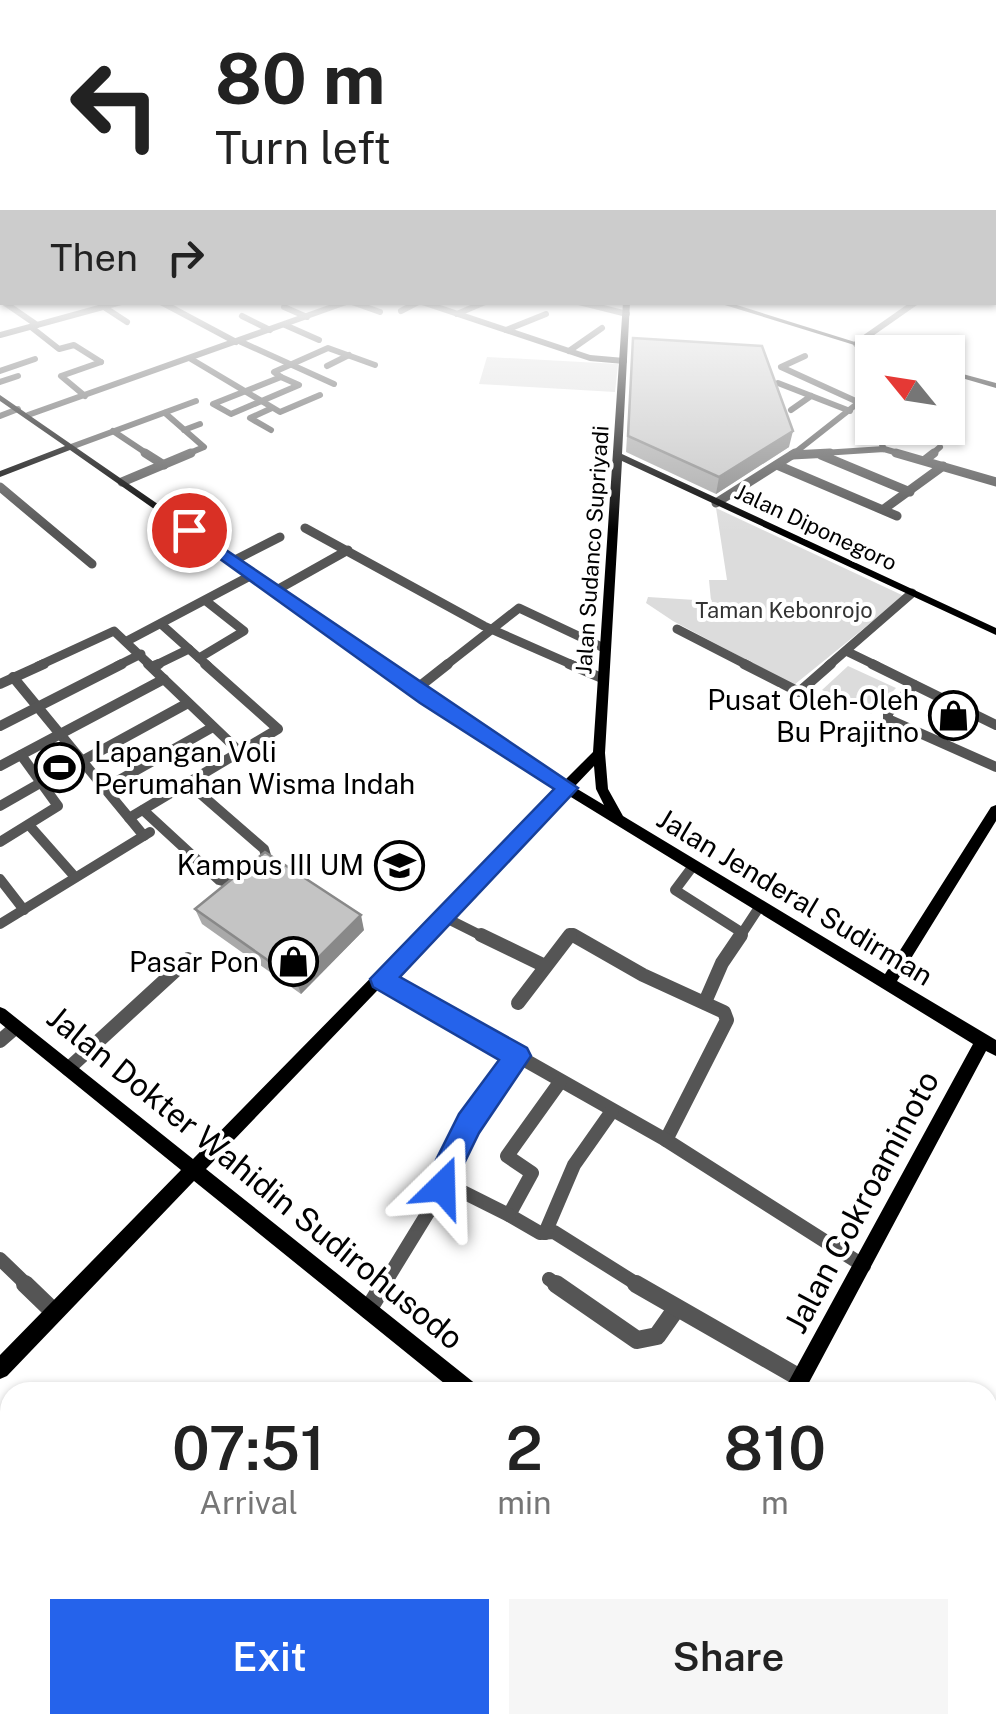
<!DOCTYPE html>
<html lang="en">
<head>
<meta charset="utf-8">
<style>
	:root { --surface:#fff; --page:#f6f6f6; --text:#222; --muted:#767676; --accent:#2563eb }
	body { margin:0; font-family:"Public Sans",sans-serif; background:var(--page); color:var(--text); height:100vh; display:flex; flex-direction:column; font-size:38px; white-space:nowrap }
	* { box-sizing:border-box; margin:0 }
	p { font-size:32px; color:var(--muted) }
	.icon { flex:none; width:55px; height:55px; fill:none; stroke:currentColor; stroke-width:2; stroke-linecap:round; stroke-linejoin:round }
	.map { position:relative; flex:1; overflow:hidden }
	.panel { position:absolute; left:0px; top:1382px; width:998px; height:352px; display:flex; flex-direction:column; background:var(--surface); border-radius:30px 30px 0 0; box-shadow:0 2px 8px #0004 }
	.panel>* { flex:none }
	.banner { position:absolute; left:0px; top:0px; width:998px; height:305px; box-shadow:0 2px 8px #0004; background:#fff; color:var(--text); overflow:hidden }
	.needle { width:65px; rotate:300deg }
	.buttons { position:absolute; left:855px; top:335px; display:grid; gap:20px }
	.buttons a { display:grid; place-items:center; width:110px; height:110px; border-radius:0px; background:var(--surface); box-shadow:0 2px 8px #0004; font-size:50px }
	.pin { position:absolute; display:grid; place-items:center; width:85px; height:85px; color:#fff; margin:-42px; border:5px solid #fff; border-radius:50%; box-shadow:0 2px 10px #0007 }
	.me { position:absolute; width:110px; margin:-55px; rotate:22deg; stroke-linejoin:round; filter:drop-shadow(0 0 8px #0008) }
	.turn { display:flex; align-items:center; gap:35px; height:210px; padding:0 50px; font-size:45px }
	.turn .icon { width:130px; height:130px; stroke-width:2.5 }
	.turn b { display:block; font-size:70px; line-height:85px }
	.then { display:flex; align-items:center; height:95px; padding:0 50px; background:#0003; gap:20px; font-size:38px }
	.eta { display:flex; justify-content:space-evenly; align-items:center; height:170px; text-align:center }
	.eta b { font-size:60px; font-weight:600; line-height:70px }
	.cta { display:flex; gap:20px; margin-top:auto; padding:20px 50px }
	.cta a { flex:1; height:115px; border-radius:0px; background:var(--accent); color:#fff; font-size:40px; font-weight:600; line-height:115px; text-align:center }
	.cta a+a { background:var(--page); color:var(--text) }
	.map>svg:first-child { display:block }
	.green { fill:#dcdcdc }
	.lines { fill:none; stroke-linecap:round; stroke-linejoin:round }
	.minor-far4 { stroke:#555; stroke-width:6 }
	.minor-far3 { stroke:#555; stroke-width:9 }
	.minor-far2 { stroke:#555; stroke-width:10 }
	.minor-far1 { stroke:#555; stroke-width:14 }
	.minor { stroke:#555; stroke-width:18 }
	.major { fill:#000; fill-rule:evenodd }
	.wall { fill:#a9a9a9 }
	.shaded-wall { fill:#898989 }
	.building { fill:#c4c4c4; stroke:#898989; stroke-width:2.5 }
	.route { fill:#2563eb; stroke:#184099; stroke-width:2.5 }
	.labels { text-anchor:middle; stroke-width:8; stroke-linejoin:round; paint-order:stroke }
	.far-street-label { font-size:22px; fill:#000; stroke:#fff }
	.far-park-label { font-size:22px; fill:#333; stroke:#fff }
	.poi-label { font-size:28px; fill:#000; stroke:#fff; text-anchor:end }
	.street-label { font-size:28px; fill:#000; stroke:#fff }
	.near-street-label { font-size:32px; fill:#000; stroke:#fff }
</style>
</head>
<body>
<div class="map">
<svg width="996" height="1733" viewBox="0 0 996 1733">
	<rect width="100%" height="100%" fill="#fff"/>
	<!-- green -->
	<g class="green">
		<polygon points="487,357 618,364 615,392 479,384"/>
		<polygon points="716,508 904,596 794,685 673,621 646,603 648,597 711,601 709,580 727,580"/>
		<polygon points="848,666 896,688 871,714 822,690"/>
	</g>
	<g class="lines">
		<!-- minor-far4 -->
		<g class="minor-far4">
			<polyline points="161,302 236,342"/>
			<polyline points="352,302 380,312"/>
			<polyline points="422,302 590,358 624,361"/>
			<polyline points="579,302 627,314"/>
			<polyline points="5,303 37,325"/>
			<polyline points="104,307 127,322"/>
			<polyline points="284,307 307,317"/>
			<polyline points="401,311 418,302"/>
			<polyline points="457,314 485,302"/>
			<polyline points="242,316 270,330"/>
			<polyline points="285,325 319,340"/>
			<polyline points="31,327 59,349 74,345 101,362"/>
			<polyline points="506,330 546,314"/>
			<polyline points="0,335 121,302"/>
			<polyline points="239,341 334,384"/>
			<polyline points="856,344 916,302"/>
			<polyline points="569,351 602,328"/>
			<polyline points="805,356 781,367 860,403"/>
			<polyline points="191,359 280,412 320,395"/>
			<polyline points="327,366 349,355"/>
			<polyline points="0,371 35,359"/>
			<polygon points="281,377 299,385 231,414 213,404"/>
			<polyline points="281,377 274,372 328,348 375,365"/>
			<polyline points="0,382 18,376"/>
			<polyline points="778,383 850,411"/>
			<polyline points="85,396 61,376 101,362"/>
			<polyline points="791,410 811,396"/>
			<polyline points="165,413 204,447 185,455"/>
			<polyline points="28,415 346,302"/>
			<polyline points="0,416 18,409"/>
			<polyline points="868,417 872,419"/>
			<polyline points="184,430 200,424"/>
			<polyline points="271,430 250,418 272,408"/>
			<polyline points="113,431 149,455"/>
			<polyline points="71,447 196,401"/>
			<polyline points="884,449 882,445 895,428"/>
			<polyline points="792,455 884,449 905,455"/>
			<polyline points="792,455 872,392"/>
			<polyline points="931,455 940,447"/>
		</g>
		<!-- minor-far3 -->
		<g class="minor-far3">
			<polyline points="145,453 164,465"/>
			<polyline points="896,453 996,482"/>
			<polyline points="792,455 830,453"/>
			<polyline points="821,455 910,492"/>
			<polyline points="925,460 934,453"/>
			<polyline points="777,465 897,516"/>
			<polyline points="122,482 191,453"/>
			<polyline points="0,487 92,564"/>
			<polyline points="716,503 795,453"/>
			<polyline points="884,509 943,466"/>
			<polyline points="305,528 484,626 575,666"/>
			<polyline points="233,561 280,537"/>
			<polyline points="275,591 348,550"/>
			<polyline points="161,624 208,666"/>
			<polyline points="677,629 749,666"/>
			<polyline points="127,641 252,575"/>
			<polyline points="846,651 877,666"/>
			<polyline points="199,658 244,631 206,601"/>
			<polyline points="38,666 114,631 151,666"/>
			<polyline points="117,666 141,654"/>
			<polyline points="154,666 189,649"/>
			<polyline points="445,666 519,608 606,649"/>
			<polyline points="828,666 912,593"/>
		</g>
		<!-- minor-far2 -->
		<g class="minor-far2">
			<polyline points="148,664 240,752"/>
			<polyline points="569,664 604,679"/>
			<polyline points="744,664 799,692 831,664"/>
			<polyline points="872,664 996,725"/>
			<polyline points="154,666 159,664"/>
			<polyline points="13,677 144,836"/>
			<polyline points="0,684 44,664"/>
			<polyline points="914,685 888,713 888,719 996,767"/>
			<polyline points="415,690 448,664"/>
			<polyline points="0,726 122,664"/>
			<polyline points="82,761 188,703"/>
			<polyline points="0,766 164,679"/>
			<polyline points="188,783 264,849 267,859 259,866"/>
			<polyline points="105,788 213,727"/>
			<polyline points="0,806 42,782"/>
			<polyline points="143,810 219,880 230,883 240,879"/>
			<polyline points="129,818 278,729 205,664"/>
			<polyline points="29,825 75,877"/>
			<polyline points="0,842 58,806 21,755"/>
			<polyline points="693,866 675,890 741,932"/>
			<polyline points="0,879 24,910"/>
			<polyline points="444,917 486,938"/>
			<polyline points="0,924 150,832"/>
			<polyline points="568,938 571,934 577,938"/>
			<polyline points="739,938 760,906"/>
		</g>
		<!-- minor-far1 -->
		<g class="minor-far1">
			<polyline points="481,935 545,966"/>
			<polyline points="573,935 643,975 724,1012 727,1020 666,1140"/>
			<polyline points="382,979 666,1140 864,1266"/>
			<polyline points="705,1002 722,963 741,935"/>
			<polyline points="518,1003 570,935"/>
			<polyline points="0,1041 15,1028"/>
			<polyline points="68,1069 188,959"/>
			<polyline points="560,1082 507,1156 532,1173 509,1215 540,1233 554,1232 640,1286"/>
			<polyline points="441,1181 509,1215"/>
			<polyline points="545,1233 574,1165 612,1111"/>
			<polyline points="0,1259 28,1286"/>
			<polyline points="549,1279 559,1286"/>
			<polyline points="383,1286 440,1193 451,1156 470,1121 518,1056"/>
		</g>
		<!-- minor -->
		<g class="minor">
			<polyline points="25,1284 54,1312"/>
			<polyline points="556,1284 637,1340 657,1336 676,1309"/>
			<polyline points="636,1284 800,1378"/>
			<polyline points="368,1310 384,1284"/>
			<polyline points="0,1702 10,1690"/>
			<polyline points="923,1733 926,1725"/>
		</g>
		<!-- major -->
		<g class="major">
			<path d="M623 302H630L622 454 996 628V635L622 461 605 753 608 789 623 816 885 974 991 807 996 805V821L897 981 996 1040V1056L986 1051 804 1392H783L973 1044 566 794 206 1169 477 1385 480 1392H455L194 1181 7 1376 0 1379V1355L181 1170 0 1023V1007L5 1009 193 1159 557 788 519 765 70 450 0 477V471L65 446 0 401V395L527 759 564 781 593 752ZM594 766 596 789 604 805 574 787Z"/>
			<polygon points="715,302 727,302 887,352 877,352"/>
			<polygon points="948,370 996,383 996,388 948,374"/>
			<polygon points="0,1566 10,1571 10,1599 0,1594"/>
			<polygon points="115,1725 142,1725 145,1733 118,1733"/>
			<polygon points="614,1725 640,1725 637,1733 611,1733"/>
			<polygon points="862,1725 893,1725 896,1733 865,1733"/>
		</g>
	</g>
	<!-- wall -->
	<g class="wall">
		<polygon points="633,338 789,447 716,494 626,452"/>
		<polygon points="195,909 364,930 301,994 202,924"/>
	</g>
	<!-- shaded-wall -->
	<g class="shaded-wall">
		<polygon points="793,431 789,447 716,494 719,477"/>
		<polygon points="361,915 364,930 301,994 296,980"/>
	</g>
	<!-- building -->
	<g class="building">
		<polygon points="633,338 762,346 793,431 719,477 628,436"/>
		<polygon points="265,852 361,915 296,980 195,909"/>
	</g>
	<!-- sky -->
	<linearGradient id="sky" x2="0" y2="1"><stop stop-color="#8cadcc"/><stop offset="0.54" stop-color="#fff"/><stop offset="1" stop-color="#fff" stop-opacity="0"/></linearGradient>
	<rect width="996" height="532" fill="url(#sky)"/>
	<!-- route -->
	<polygon class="route" points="189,525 578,788 400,977 527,1048 531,1056 479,1133 455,1182 452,1198 442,1202 431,1198 426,1180 459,1114 499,1060 373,987 370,979 554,789 420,703 184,533 181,530"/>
	<!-- icons -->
	<defs>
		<symbol id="shop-ring" viewBox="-11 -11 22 22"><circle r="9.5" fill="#fff" stroke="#000" stroke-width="1.5"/><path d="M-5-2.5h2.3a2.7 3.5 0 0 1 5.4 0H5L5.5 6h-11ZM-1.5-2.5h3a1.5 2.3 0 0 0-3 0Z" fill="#000"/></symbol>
		<symbol id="stadium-ring" viewBox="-11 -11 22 22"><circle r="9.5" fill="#fff" stroke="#000" stroke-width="1.5"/><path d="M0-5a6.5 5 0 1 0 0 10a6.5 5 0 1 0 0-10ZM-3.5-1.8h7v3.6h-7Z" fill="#000"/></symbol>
		<symbol id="university-ring" viewBox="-11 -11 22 22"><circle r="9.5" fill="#fff" stroke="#000" stroke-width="1.5"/><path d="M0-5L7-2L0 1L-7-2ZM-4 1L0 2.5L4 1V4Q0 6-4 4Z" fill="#000"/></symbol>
	</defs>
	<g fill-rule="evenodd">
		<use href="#shop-ring" x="926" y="688" width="55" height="55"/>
		<use href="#stadium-ring" x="32" y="740" width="55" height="55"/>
		<use href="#university-ring" x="372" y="838" width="55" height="55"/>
		<use href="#shop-ring" x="266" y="934" width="55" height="55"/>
	</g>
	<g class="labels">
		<!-- far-street labels -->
		<g class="far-street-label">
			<text transform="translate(816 527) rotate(25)" y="8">Jalan Diponegoro</text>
			<text transform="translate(592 550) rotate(-86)" y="8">Jalan Sudanco Supriyadi</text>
		</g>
		<!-- far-park labels -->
		<g class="far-park-label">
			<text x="784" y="618">Taman Kebonrojo</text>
		</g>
		<!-- poi labels -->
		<g class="poi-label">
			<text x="919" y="710">Pusat Oleh-Oleh<tspan x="919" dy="32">Bu Prajitno</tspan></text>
			<text x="94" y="762" text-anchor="start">Lapangan Voli<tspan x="94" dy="32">Perumahan Wisma Indah</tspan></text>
			<text x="364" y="875">Kampus III UM</text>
			<text x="259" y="972">Pasar Pon</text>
		</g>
		<!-- street labels -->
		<g class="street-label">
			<text transform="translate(795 897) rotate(31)" y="10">Jalan Jenderal Sudirman</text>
		</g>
		<!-- near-street labels -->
		<g class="near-street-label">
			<text transform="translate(255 1178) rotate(39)" y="11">Jalan Dokter Wahidin Sudirohusodo</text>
			<text transform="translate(862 1202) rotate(-62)" y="11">Jalan Cokroaminoto</text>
		</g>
	</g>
</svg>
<div class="buttons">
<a><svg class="needle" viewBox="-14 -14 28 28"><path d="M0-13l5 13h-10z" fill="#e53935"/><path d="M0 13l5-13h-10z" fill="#767676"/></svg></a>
</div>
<div class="pin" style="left:189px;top:530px;background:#d93025"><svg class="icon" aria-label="arrive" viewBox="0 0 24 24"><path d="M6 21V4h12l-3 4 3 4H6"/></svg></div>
<svg class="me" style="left:442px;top:1187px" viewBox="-20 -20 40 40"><path d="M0-17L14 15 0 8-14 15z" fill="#2563eb" stroke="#fff" stroke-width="4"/></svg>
<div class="banner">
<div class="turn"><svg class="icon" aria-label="left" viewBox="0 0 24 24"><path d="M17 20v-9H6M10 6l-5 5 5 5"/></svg><div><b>80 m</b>Turn left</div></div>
<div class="then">Then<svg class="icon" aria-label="right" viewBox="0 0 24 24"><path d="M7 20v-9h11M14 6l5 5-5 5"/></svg></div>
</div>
<section class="panel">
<div class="eta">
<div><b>07:51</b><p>Arrival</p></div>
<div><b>2</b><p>min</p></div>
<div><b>810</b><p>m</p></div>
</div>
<div class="cta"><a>Exit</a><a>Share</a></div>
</section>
</div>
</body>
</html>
